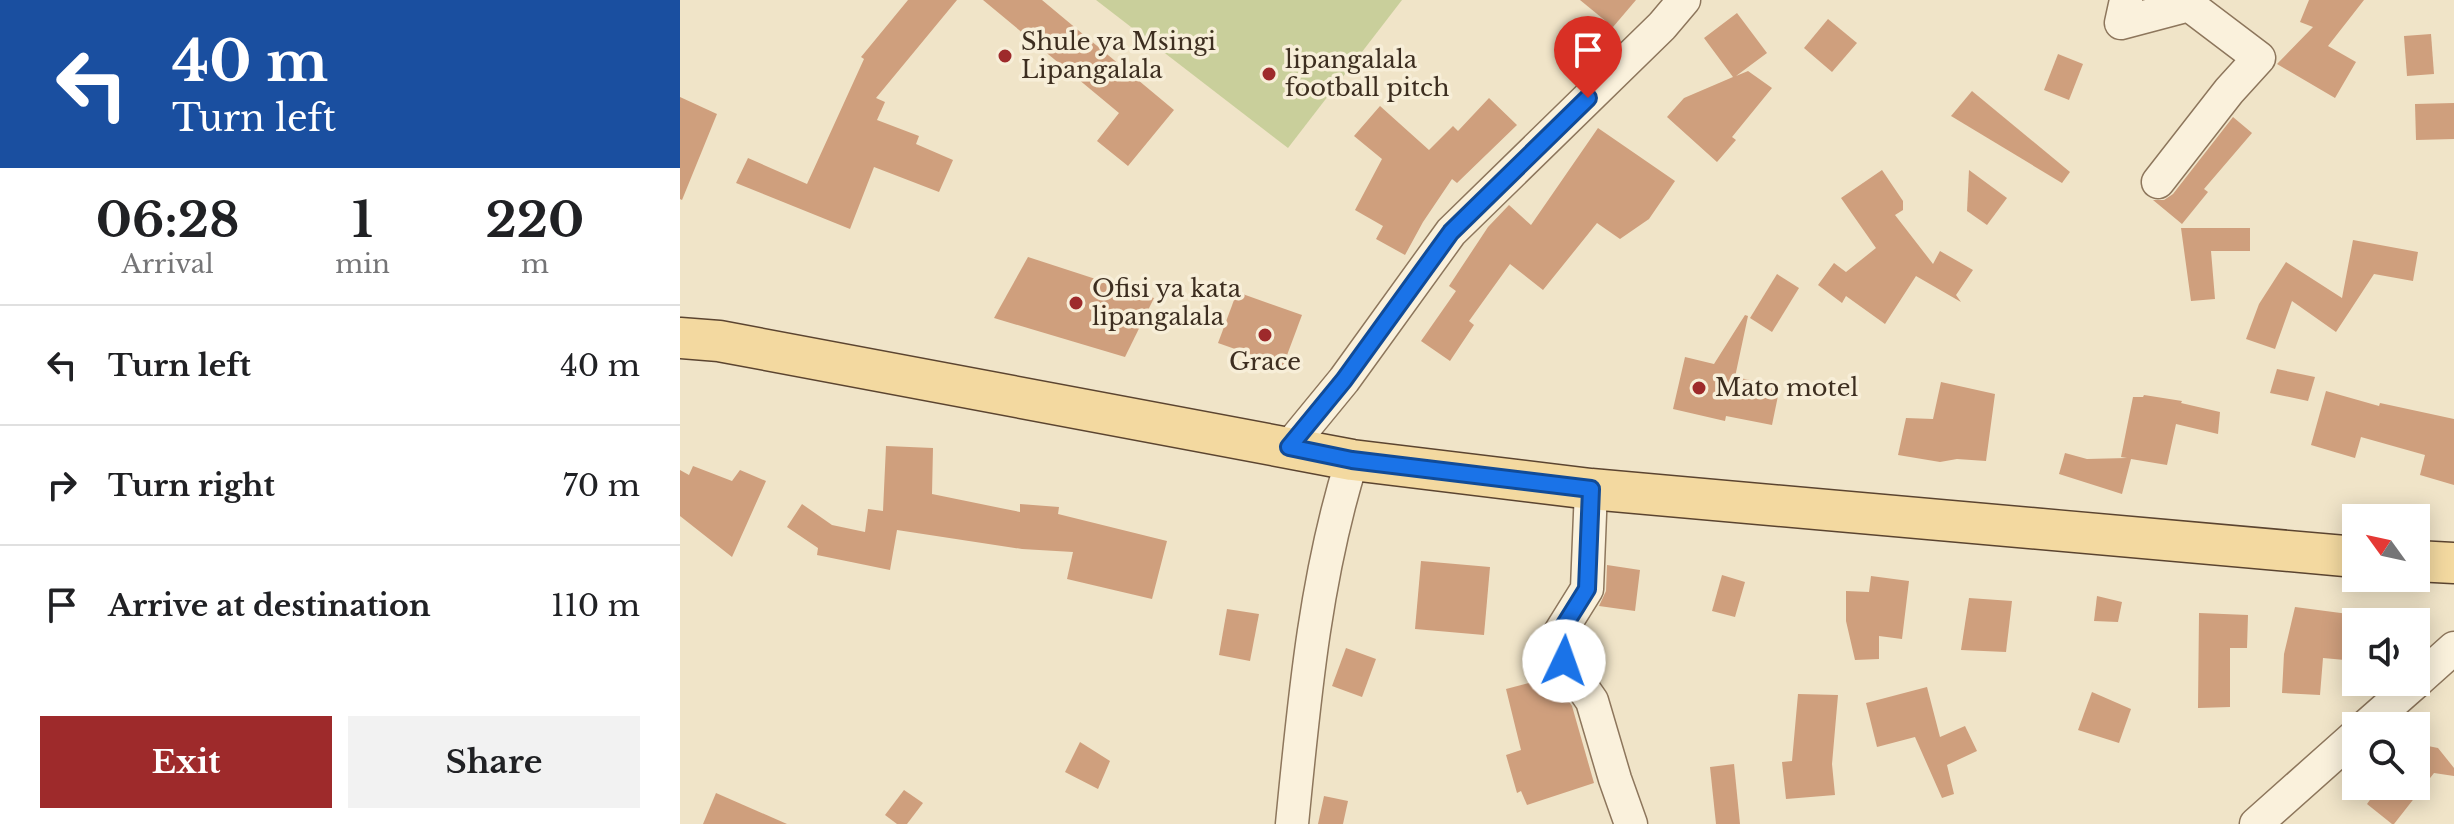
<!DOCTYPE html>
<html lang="en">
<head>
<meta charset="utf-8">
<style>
	:root { --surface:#fff; --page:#f2f2f2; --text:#202124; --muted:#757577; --line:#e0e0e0; --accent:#9e2a2b }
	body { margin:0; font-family:"Libre Baskerville",serif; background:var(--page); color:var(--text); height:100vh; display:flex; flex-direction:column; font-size:30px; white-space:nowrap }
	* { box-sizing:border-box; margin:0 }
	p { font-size:26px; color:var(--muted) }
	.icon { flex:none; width:44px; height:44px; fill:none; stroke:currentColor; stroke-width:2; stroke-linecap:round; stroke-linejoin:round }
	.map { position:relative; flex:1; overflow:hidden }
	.details { display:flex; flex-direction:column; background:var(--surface); width:680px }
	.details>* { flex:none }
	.hud { background:#1a4fa0; color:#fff; overflow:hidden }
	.needle { width:52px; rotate:303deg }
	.tools { position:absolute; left:1662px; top:504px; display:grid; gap:16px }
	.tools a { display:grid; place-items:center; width:88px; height:88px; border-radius:0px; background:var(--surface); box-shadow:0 4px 20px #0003; font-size:40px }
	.pin { position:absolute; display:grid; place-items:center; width:68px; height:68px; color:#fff; margin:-82px -34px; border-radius:50% 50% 50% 0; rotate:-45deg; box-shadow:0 0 8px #0007 }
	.pin .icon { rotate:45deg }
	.me { position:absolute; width:88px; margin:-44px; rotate:3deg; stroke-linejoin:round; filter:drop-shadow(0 0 6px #0008) }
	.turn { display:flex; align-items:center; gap:28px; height:168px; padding:0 40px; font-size:36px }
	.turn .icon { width:104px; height:104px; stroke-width:2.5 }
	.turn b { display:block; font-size:56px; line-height:68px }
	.eta { display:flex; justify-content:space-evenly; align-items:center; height:136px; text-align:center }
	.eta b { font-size:48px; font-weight:700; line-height:56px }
	.cta { display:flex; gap:16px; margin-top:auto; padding:16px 40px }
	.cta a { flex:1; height:92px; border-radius:0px; background:var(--accent); color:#fff; font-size:32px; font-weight:700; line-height:92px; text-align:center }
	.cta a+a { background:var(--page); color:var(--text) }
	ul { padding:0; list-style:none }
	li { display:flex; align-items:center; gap:24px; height:120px; padding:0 40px; border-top:2px solid var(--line) }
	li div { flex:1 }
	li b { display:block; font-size:30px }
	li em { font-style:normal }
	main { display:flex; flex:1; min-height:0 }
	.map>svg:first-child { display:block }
	.green { fill:#c9cf9b }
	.building { fill:#cf9f7d }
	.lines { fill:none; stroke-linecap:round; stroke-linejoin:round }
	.minor-casing { stroke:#8d765c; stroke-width:35 }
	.major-casing { stroke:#5b4430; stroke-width:43 }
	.minor { stroke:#faf1dc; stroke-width:32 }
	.major { stroke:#f3d9a0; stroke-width:40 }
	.route-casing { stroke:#114b97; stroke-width:20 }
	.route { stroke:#1a73e8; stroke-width:14 }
	.poi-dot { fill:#9e2a2b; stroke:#f7eed8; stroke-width:3 }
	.labels { text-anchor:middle; stroke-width:7; stroke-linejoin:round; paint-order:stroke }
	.poi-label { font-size:24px; fill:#3d2e20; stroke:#f7eed8; text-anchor:start }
</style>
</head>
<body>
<main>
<section class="details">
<div class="hud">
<div class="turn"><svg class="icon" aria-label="left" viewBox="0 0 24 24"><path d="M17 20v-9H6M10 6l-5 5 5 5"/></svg><div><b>40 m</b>Turn left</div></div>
</div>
<div class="eta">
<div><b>06:28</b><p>Arrival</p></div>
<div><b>1</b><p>min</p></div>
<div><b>220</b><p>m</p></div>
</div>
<ul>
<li><svg class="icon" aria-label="left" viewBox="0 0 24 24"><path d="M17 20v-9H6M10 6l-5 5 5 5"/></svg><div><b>Turn left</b></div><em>40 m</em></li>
<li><svg class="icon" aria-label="right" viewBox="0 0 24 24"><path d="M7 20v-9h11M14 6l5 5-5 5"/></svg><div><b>Turn right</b></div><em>70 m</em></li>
<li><svg class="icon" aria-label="arrive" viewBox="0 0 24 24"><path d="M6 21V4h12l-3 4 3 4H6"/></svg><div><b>Arrive at destination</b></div><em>110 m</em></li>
</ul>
<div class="cta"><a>Exit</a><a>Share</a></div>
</section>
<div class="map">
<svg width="1774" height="824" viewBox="0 0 1774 824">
	<rect width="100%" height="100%" fill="#f0e4c8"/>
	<!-- green -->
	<polygon class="green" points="416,0 722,0 608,148"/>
	<!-- building -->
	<g class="building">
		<polygon points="228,0 277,0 196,98 205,102 197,120 239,136 236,144 273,160 259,192 194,167 170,229 56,183 68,158 127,184 184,59 181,57"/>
		<polygon points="303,0 362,0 494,110 448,166 417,141 439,113"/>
		<polygon points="900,0 956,0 933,27"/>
		<polygon points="1629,0 1684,0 1648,46 1676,62 1655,98 1597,64 1633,27 1620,22"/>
		<polygon points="1057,13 1087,53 1056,76 1068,71 1092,88 1052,137 1056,140 1037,162 987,117 1004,98 1053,77 1024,38"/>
		<polygon points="1148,19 1177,43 1152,72 1124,48"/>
		<polygon points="1751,34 1754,74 1727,76 1724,36"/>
		<polygon points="1378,54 1403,64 1389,100 1364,90"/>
		<polygon points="1292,91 1390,172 1382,183 1271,116"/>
		<polygon points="0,97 37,114 2,200 0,199"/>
		<polygon points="809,98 837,125 777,183 772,179 743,222 725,255 696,239 703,226 675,210 702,159 674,136 700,106 749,150 773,126 778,131"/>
		<polygon points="1774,103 1774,139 1736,140 1735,104"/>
		<polygon points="1553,117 1572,133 1524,189 1528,192 1502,224 1473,200 1484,200 1493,194"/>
		<polygon points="918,128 995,181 969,219 940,239 917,223 863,290 830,264 789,321 794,325 770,361 741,341 776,291 769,286 808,227 829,205 851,225"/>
		<polygon points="1202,170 1223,201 1223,210 1215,215 1253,264 1260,251 1293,270 1276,295 1281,302 1236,276 1205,324 1166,296 1162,303 1138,285 1154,263 1166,272 1196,248 1161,198"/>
		<polygon points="1289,170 1327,198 1307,225 1287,211"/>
		<polygon points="1501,228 1570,228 1570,251 1531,251 1535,299 1511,301"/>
		<polygon points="1673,240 1738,252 1733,281 1694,274 1656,332 1612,301 1595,349 1566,339 1579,304 1606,262 1662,298"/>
		<polygon points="348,257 474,298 445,357 314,318"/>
		<polygon points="1097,274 1119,288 1092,332 1070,318"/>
		<polygon points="557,292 622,315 603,366 538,343"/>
		<polygon points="1065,315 1068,316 1055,377 1100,386 1092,425 1046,416 1045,421 993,409 1005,357 1034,364"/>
		<polygon points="1597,369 1635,377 1628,401 1590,393"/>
		<polygon points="1261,382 1315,394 1306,461 1277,459 1260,462 1218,455 1226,418 1253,419"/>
		<polygon points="1646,391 1699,406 1700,403 1774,419 1774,485 1740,475 1745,455 1681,437 1675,458 1631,445"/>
		<polygon points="1464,395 1502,401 1501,403 1540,412 1538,434 1496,424 1487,465 1451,459 1442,494 1379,474 1385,453 1407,459 1447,458 1441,457 1453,397 1463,397"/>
		<polygon points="206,446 253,448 252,494 340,512 340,504 379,507 378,514 487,541 472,599 387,579 393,552 342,549 217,530 210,570 137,555 138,548 107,527 122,504 152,525 185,532 188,509 203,511"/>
		<polygon points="13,466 52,481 60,470 86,481 52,557 0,516 0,470 9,475"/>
		<polygon points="741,561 810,567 804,635 735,629"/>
		<polygon points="927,565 960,570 955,611 919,606 926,591"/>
		<polygon points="1042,575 1065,582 1055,617 1032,611"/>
		<polygon points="1191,576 1229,581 1222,639 1199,636 1199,659 1175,660 1166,621 1166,591 1189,592"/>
		<polygon points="1417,596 1442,602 1438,622 1414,621"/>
		<polygon points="1289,598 1332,601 1326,652 1281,650"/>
		<polygon points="1615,607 1676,615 1676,661 1643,658 1640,695 1602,693 1604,654"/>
		<polygon points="547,609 579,614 570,661 539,655"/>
		<polygon points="1519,613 1568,615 1567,648 1550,648 1550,707 1518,708"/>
		<polygon points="666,648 696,659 682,697 652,686"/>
		<polygon points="872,677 892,706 914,783 847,805 841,791 837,793 826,755 841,750 826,689"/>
		<polygon points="1247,687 1260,737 1285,726 1297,751 1267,765 1274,794 1262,798 1235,737 1197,747 1186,703"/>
		<polygon points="1412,692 1451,709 1439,743 1398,730"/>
		<polygon points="1118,694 1158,695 1152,764 1155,795 1106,799 1102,762 1112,761"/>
		<polygon points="400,742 430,761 418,789 385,772"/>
		<polygon points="1748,746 1758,748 1774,768 1774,776 1754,773 1714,824 1712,824 1687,804 1700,786 1736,786 1736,757"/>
		<polygon points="1054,764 1060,824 1036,824 1030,767"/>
		<polygon points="224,790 243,803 227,824 217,824 205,815"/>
		<polygon points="36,793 107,824 23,824"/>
		<polygon points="644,796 668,801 663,824 638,824"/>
	</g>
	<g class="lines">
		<defs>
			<g id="minor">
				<polyline points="1446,0 1441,23 1509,5 1579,58 1549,91 1478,182"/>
				<polyline points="609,447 664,380 771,232 982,26 1004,0"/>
				<polyline points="911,489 907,589 879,634 884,661 912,701 935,779 951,824"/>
				<polyline points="1736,682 1774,648"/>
				<polyline points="1686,726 1736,682"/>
				<path d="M612 824C624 702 635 577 672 460"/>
				<polyline points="1576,824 1676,735"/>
			</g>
			<g id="major">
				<polyline points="0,338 39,341 672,460 911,489 1676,557"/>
				<polyline points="1736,561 1774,563"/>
			</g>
		</defs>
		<!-- minor casing -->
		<use href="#minor" class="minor-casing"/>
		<!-- major casing -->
		<use href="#major" class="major-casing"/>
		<!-- minor -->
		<use href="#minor" class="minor"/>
		<!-- major -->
		<use href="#major" class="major"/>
	</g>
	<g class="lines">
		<defs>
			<polyline id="route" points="884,661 879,634 907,589 911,489 672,460 609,447 664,380 771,232 908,98"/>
		</defs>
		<!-- route casing -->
		<use href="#route" class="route-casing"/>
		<!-- route -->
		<use href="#route" class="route"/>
	</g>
	<!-- markers -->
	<g class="poi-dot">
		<circle cx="325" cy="56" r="8"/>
		<circle cx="589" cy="74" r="8"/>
		<circle cx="396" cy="303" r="8"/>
		<circle cx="585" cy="335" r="8"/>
		<circle cx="1019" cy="388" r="8"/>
	</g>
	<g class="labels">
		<!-- poi labels -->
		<g class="poi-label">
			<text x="341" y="50">Shule ya Msingi<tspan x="341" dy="28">Lipangalala</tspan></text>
			<text x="605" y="68">lipangalala<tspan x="605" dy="28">football pitch</tspan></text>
			<text x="412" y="297">Ofisi ya kata<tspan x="412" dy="28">lipangalala</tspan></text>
			<text x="585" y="370" text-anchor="middle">Grace</text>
			<text x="1035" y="396">Mato motel</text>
		</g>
	</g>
</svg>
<div class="tools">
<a><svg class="needle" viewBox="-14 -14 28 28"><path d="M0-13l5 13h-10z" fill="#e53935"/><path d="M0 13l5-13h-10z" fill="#757577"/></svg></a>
<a><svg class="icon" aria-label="sound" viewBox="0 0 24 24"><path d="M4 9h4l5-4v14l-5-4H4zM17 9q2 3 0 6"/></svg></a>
<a><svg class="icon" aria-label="search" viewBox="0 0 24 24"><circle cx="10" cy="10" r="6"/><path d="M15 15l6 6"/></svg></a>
</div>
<div class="pin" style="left:908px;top:98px;background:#d93025"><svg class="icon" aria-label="arrive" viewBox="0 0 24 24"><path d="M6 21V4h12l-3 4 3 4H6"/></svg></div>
<svg class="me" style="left:884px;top:661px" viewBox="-20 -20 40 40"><circle r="19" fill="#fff"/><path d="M0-13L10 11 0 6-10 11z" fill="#1a73e8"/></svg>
</div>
</main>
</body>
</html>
